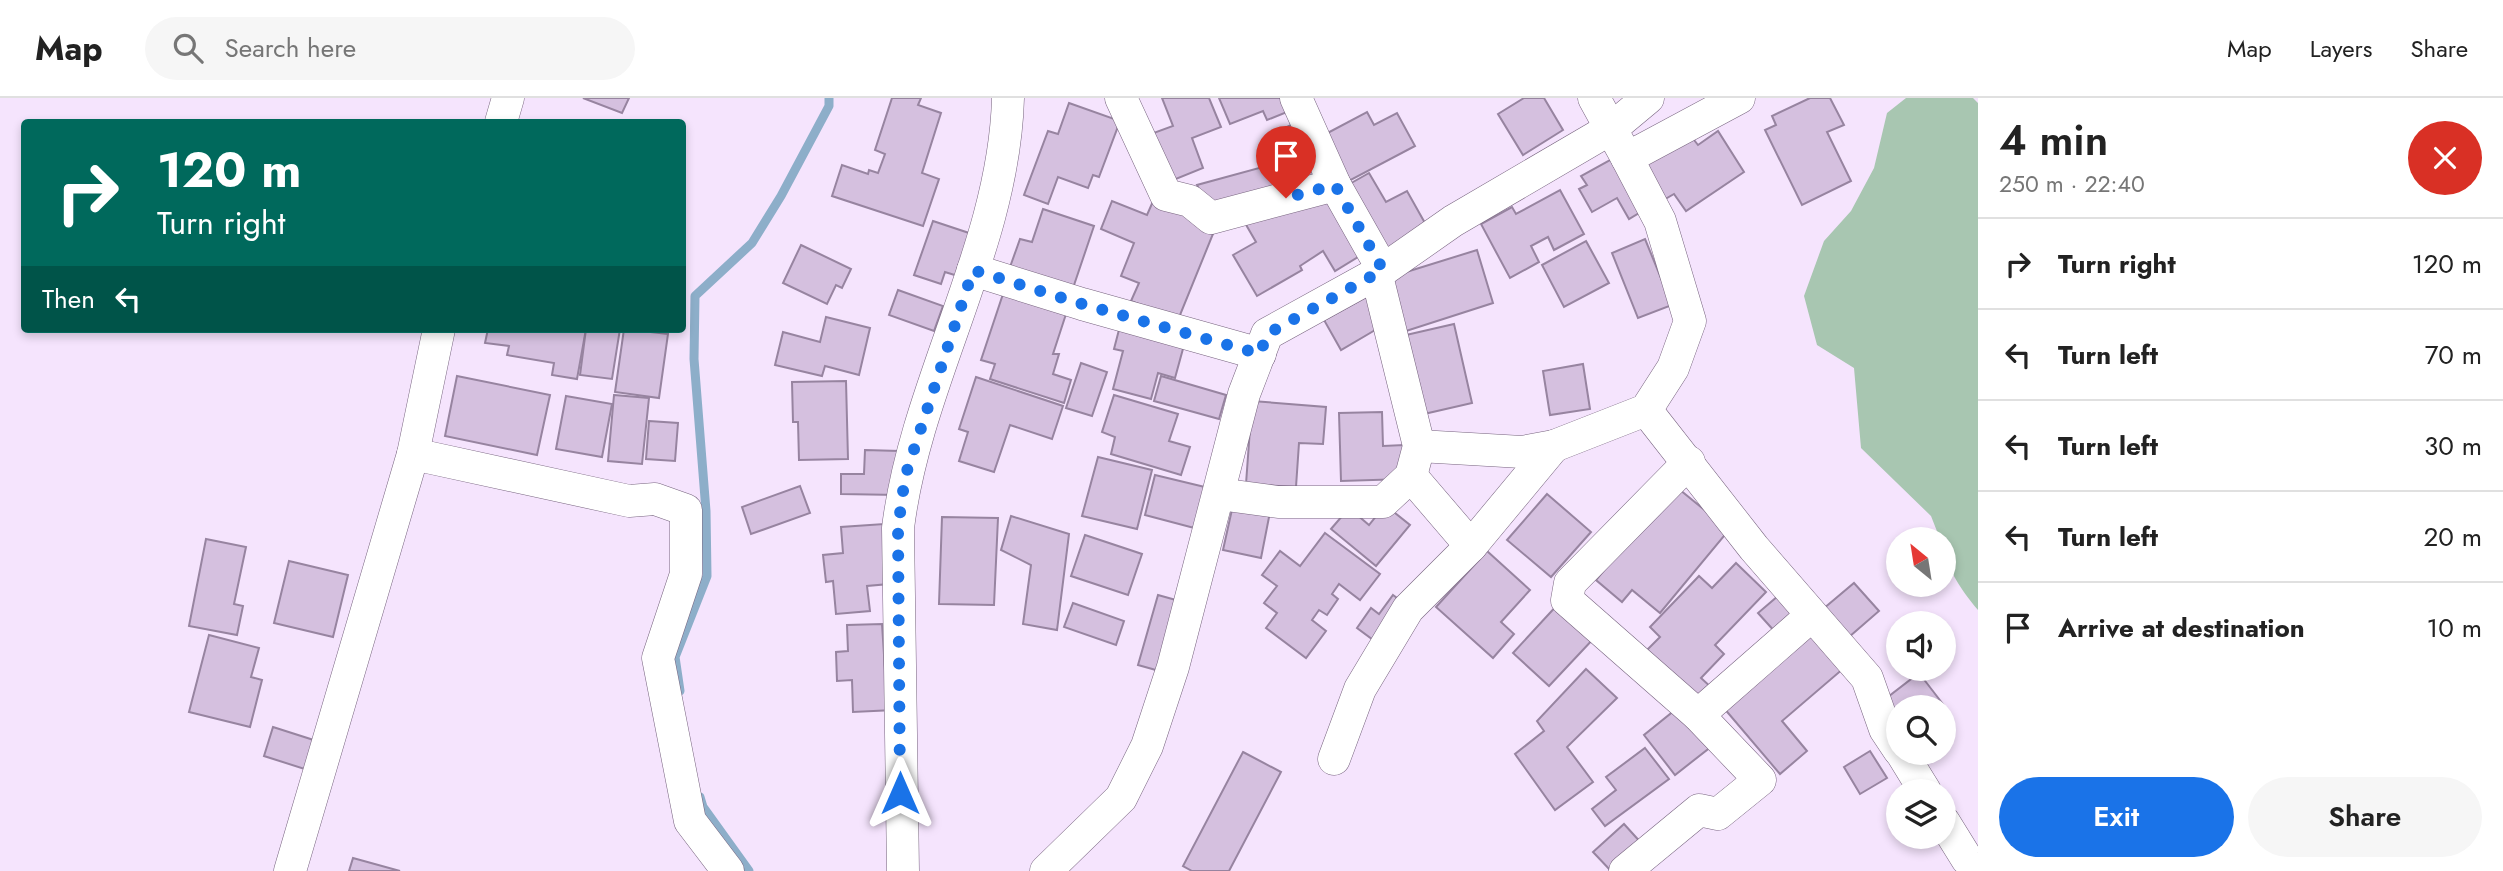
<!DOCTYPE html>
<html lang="en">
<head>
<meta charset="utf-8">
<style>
	:root { --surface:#fff; --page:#f6f6f6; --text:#222; --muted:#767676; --line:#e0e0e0; --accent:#1a73e8 }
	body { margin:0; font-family:Jost,sans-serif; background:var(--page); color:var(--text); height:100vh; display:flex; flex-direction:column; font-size:26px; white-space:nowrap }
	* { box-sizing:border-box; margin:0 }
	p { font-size:23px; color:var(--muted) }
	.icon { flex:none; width:38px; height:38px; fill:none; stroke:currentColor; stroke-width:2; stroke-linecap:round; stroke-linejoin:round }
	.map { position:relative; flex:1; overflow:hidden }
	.sheet { display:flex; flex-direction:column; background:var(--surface); width:525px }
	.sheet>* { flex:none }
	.hud { position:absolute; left:21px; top:21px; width:665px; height:214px; border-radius:7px; box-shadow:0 4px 10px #0003; background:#00695c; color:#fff; overflow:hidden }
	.needle { width:46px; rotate:330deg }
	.tools { position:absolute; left:1886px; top:429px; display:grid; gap:14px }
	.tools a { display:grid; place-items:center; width:70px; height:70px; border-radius:50%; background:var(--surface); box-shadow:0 4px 10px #0003; font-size:35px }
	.pin { position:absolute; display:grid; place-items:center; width:60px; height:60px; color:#fff; margin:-72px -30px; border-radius:50% 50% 50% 0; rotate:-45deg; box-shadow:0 0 7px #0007 }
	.pin .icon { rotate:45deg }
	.me { position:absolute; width:77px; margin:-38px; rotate:0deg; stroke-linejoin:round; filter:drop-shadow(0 0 5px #0008) }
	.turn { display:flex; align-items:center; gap:24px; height:147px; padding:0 21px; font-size:32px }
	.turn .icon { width:91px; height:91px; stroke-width:2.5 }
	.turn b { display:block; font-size:49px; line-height:60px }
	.then { display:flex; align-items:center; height:66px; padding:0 21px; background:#0003; gap:14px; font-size:26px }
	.round { display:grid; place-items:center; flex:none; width:74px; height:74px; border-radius:37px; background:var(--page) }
	.headline { display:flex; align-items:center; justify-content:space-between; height:119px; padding:0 21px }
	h1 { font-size:42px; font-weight:600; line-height:52px }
	.primary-button { display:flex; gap:14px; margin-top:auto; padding:14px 21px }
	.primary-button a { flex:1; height:80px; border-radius:42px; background:var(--accent); color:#fff; font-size:28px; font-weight:600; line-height:80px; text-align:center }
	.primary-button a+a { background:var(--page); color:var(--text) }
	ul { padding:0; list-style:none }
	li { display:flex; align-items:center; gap:21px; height:91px; padding:0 21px; border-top:2px solid var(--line) }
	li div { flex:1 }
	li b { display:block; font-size:26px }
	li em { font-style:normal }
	header { display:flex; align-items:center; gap:42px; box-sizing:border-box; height:98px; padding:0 35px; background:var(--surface); border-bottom:2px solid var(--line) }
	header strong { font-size:33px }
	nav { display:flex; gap:38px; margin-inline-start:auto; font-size:24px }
	.search { width:490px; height:63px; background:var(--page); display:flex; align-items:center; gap:18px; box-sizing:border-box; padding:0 24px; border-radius:38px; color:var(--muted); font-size:26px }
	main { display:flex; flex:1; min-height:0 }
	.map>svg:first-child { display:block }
	.green { fill:#a8c6b1 }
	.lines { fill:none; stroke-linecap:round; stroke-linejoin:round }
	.stream { stroke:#8daec9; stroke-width:9 }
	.building { fill:#d5c0df; stroke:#9784a0; stroke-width:2 }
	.street-casing { stroke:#77647f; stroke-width:33 }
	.street { stroke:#fff; stroke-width:32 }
	.route { stroke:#1a73e8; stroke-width:12; stroke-dasharray:0 21.6 }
</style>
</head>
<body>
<header>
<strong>Map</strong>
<div class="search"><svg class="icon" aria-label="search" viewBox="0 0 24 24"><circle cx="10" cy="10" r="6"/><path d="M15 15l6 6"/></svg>Search here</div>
<nav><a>Map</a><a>Layers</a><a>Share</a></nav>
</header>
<main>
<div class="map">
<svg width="1978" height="773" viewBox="0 0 1978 773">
	<rect width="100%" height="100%" fill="#f5e4fd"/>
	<!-- green -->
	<path class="green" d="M1906 0H1973L1978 5V512C1961 492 1944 468 1944 441H1940L1931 418 1861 350 1854 270 1817 247 1804 198 1824 143 1851 113 1874 70 1887 15Z"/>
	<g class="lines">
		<!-- stream -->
		<g class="stream">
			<polyline points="680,593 675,559 707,478 706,413 694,261 695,198 752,145 781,98 829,8 829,0"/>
			<polyline points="700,699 703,709 749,773"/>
		</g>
	</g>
	<!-- building -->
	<g class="building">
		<polygon points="583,0 629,0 622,15"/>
		<polygon points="892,0 921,0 918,7 941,15 922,75 939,81 923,128 832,98 842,67 868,76 869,72 878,75 885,56 875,52"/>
		<polygon points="1162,0 1209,0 1221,29 1192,40 1203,70 1166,85 1148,37 1173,28"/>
		<polygon points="1219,0 1287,0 1292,12 1267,22 1263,13 1230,26"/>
		<polygon points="1524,0 1544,0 1563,32 1523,57 1498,16"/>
		<polygon points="1810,0 1830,0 1844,27 1827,34 1851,83 1802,107 1765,32 1776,27 1772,18"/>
		<polygon points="1069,5 1120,23 1099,79 1093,77 1088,90 1058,79 1048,106 1024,97 1048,33 1058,36"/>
		<polygon points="1367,14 1374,27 1397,15 1415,48 1345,85 1320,39"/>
		<polygon points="1295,25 1327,83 1210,115 1197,87 1285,63 1270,37"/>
		<polygon points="1687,33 1698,47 1718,33 1744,74 1686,113 1674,96 1660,104 1640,61"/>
		<polygon points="1619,57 1649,109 1629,121 1617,100 1592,114 1579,91 1587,87 1581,78"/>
		<polygon points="1369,75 1386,104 1407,93 1430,134 1387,159 1346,88"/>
		<polygon points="1560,92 1584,136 1554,152 1548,139 1531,148 1539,164 1510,180 1481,126 1512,109 1516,116"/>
		<polygon points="1326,94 1363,156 1335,173 1323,153 1300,168 1302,172 1257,198 1233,157 1256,144 1245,125"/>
		<polygon points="1154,101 1217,126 1178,222 1131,203 1139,185 1121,178 1134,145 1101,131 1112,103 1147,117"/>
		<polygon points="1043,111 1094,128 1073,190 1010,169 1020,141 1032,144"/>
		<polygon points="933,123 975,137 961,179 945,174 941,186 914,177"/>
		<polygon points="1645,141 1672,207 1638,220 1612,155"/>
		<polygon points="1586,143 1609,185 1564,209 1542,167"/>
		<polygon points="801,147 851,171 842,190 836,187 827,206 783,185"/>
		<polygon points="1477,152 1493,205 1403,234 1387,180"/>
		<polygon points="898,192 943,208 934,233 889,217"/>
		<polygon points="1004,193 1067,213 1053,256 1059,256 1053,276 1071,282 1064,305 990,281 995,266 981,262"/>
		<polygon points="1366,199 1382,228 1341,252 1324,222"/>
		<polygon points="826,219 870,230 859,277 825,268 822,278 775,267 783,234 820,244"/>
		<polygon points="1121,224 1184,247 1175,280 1158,275 1151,301 1113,291 1123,253 1114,251"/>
		<polygon points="1454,226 1472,305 1424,316 1406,237"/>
		<polygon points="488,231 586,231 577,281 552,277 554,265 507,257 509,248 485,245"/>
		<polygon points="586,231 620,231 612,281 580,277"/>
		<polygon points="624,231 668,236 659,300 615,294"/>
		<polygon points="1081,265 1107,274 1092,318 1066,310"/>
		<polygon points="1583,266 1590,311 1550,317 1543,273"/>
		<polygon points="457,278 550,297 537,357 445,338"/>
		<polygon points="1161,278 1226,297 1219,321 1154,303"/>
		<polygon points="976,279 1063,308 1052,341 1010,327 994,374 959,363 968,334 959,331"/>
		<polygon points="846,283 848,361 799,362 798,324 793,324 792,284"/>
		<polygon points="614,297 649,300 642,366 608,363"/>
		<polygon points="1114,297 1178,316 1169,343 1190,349 1181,377 1111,356 1115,339 1102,334"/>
		<polygon points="566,298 612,306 602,359 556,351"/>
		<polygon points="1252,303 1326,309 1323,346 1299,345 1296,389 1246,386"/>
		<polygon points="1382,314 1383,348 1404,347 1405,381 1341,383 1339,315"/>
		<polygon points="649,323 678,325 675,363 646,361"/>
		<polygon points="865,352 899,353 898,397 841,396 841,376 864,376"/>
		<polygon points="1098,359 1152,372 1137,431 1082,418"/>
		<polygon points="1155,377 1209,390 1198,431 1145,417"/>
		<polygon points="1674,387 1729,432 1660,515 1632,492 1622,504 1596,482"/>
		<polygon points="800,388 810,415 751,436 742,409"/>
		<polygon points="1547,396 1591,434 1551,479 1507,442"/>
		<polygon points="1233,407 1270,414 1261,460 1223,452"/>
		<polygon points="1385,407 1410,427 1376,468 1331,431 1349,410 1369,427"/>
		<polygon points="1011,418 1069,436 1057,532 1023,526 1031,467 1001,452"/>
		<polygon points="942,419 998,420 994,507 939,506"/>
		<polygon points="884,426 889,486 867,488 870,513 836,516 833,483 826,484 823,457 843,455 841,429"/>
		<polygon points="1325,435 1380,476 1360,502 1339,486 1332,496 1338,501 1327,517 1319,512 1312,522 1326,533 1306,560 1266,530 1277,515 1264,505 1277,488 1262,477 1280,453 1300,468"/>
		<polygon points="1085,437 1142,456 1128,497 1071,478"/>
		<polygon points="206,441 246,449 234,506 243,508 237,537 189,528"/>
		<polygon points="1487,453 1530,492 1501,524 1514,536 1493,560 1436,509"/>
		<polygon points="289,463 348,477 333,539 274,525"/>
		<polygon points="1736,465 1766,494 1715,547 1724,556 1701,580 1713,591 1696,609 1642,557 1660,539 1650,529 1699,478 1712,490"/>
		<polygon points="1854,485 1879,513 1842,545 1817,516"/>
		<polygon points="1158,497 1183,504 1163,574 1138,567"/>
		<polygon points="1393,497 1408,508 1380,547 1357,530 1371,510 1379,516"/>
		<polygon points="1778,498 1796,520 1777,536 1758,515"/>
		<polygon points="1560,504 1596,538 1549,588 1513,555"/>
		<polygon points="1073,505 1124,523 1116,547 1064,529"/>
		<polygon points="882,526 885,572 894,612 853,614 852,582 837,583 836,554 848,553 847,527"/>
		<polygon points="1807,528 1844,570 1782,623 1807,653 1780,676 1723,609"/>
		<polygon points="209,537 259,550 251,579 262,582 250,629 189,614"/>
		<polygon points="1586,571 1617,600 1567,649 1593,684 1555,712 1515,656 1544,633 1537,623"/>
		<polygon points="1919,575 1949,614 1944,618 1944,609 1899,609 1899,621 1884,602"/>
		<polygon points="1680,608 1712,648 1675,677 1644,637"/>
		<polygon points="273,629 323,645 314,674 264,658"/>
		<polygon points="1645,650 1669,681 1605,728 1592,711 1616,692 1606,679"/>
		<polygon points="1870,653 1887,680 1860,696 1844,669"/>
		<polygon points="1243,654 1281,674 1229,773 1192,773 1183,768"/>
		<polygon points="1624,726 1643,747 1611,773 1593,754"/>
		<polygon points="353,760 400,773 349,773"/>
	</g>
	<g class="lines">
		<defs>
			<g id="street">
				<polyline points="1121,0 1166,97 1190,103 1211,120 1335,87"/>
				<polyline points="1296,0 1335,87 1383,172"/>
				<polyline points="1594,0 1627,60 1739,0"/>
				<polyline points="501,24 508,0"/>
				<polyline points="973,172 1082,206 1260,256"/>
				<polyline points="1646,312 1754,450 1867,580 1885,631 1899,652"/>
				<polyline points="1419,348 1522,354 1554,348 1646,312 1673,270 1690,223 1660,123 1627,60"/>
				<polyline points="413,356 629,403 655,401 686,412 686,476 658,560 690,723 728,773"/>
				<polyline points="1689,364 1570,485 1567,502 1698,617"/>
				<polyline points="1219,396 1278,404 1383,404 1411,378 1419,348 1376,174"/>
				<polyline points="1471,448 1554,348"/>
				<polyline points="1901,654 1925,693"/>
				<polyline points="1334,661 1360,591 1408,511 1471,448 1411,378"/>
				<polyline points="1944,724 1967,761 1978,770"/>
				<polyline points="290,773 413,356 439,231"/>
				<path d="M903 773 898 430C916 283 1004 149 1008 0"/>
				<polyline points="1046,773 1121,700 1147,648 1173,569 1244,296 1267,236 1383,172 1453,123 1612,30 1648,0"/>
				<polyline points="1625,773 1699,712 1718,716 1760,682 1698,617 1811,518"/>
			</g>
		</defs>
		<!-- street casing -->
		<use href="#street" class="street-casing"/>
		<!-- street -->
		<use href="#street" class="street"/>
	</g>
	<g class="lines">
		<!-- route -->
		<polyline class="route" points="900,695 898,430 905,379 973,172 1082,206 1260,256 1267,236 1383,172 1335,87 1286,100"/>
	</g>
</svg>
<div class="tools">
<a><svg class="needle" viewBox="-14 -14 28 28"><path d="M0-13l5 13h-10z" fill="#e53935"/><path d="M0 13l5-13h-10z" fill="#767676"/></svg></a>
<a><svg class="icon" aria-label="sound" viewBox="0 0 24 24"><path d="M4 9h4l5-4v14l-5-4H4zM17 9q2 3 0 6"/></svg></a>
<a><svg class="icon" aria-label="search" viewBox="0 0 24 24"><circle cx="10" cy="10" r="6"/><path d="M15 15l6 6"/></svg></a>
<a><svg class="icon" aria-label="layers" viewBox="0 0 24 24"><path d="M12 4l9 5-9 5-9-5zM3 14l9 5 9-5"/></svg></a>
</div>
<div class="pin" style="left:1286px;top:100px;background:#d93025"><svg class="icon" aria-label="arrive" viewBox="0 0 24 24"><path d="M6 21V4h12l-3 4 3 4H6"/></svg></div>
<svg class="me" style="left:900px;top:695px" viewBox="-20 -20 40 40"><path d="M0-17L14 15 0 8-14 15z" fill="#1a73e8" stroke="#fff" stroke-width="4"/></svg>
<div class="hud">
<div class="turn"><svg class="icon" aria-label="right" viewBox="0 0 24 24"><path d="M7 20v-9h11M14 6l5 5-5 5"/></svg><div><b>120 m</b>Turn right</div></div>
<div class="then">Then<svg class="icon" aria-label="left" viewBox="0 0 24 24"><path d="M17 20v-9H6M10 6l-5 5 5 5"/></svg></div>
</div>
</div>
<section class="sheet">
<div class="headline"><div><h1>4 min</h1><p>250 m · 22:40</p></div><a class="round" style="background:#d93025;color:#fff"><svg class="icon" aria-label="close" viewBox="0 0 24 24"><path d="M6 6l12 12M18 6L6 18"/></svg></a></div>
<ul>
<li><svg class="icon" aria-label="right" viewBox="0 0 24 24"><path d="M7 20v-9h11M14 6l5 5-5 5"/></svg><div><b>Turn right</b></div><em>120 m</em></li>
<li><svg class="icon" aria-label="left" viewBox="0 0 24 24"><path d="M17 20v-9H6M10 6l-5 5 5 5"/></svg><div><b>Turn left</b></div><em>70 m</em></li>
<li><svg class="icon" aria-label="left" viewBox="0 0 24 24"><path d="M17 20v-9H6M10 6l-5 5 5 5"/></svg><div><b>Turn left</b></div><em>30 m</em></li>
<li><svg class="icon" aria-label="left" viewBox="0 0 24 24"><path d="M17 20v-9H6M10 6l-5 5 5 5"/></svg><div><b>Turn left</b></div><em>20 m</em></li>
<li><svg class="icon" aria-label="arrive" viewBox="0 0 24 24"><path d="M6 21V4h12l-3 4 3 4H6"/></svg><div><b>Arrive at destination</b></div><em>10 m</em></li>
</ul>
<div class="primary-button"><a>Exit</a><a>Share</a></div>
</section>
</main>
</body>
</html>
